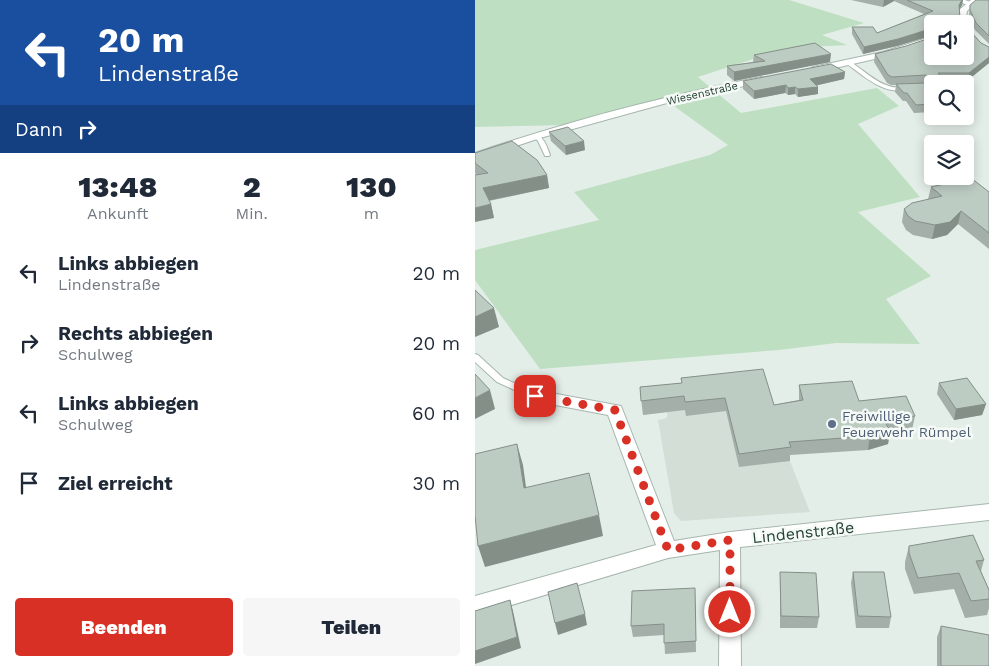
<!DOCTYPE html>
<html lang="de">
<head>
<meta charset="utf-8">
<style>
	:root { --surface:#fff; --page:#f6f6f7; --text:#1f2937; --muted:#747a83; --accent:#d93025 }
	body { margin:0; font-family:"Work Sans",sans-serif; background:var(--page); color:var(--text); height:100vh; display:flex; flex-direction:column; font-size:19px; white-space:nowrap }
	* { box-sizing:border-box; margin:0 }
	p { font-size:16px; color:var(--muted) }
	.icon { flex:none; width:28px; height:28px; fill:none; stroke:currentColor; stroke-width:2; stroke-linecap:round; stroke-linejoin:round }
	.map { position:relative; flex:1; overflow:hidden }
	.drawer { display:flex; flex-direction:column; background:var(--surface); width:475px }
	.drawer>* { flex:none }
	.top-card { background:#1a4fa0; color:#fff; overflow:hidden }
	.tools { position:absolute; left:449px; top:15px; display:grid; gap:10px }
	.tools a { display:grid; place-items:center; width:50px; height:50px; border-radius:5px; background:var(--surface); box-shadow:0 2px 12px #0003; font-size:25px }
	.pin { position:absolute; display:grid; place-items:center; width:42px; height:42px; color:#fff; margin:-21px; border-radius:10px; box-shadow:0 2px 8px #0006 }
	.me { position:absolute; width:55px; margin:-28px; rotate:0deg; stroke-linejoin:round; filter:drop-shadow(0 0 4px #0008) }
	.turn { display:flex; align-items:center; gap:18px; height:105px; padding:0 15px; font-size:22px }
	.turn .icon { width:65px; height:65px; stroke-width:2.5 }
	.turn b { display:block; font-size:35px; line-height:42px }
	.then { display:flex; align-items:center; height:48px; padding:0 15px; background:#0003; gap:10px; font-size:19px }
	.eta { display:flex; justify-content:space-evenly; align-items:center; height:85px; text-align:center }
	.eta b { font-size:30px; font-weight:800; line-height:35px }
	.cta { display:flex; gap:10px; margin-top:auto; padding:10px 15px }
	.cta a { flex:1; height:58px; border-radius:5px; background:var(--accent); color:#fff; font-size:20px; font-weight:800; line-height:58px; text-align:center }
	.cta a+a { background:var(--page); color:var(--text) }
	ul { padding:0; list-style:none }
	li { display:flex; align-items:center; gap:15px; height:70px; padding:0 15px }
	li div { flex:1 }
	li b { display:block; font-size:19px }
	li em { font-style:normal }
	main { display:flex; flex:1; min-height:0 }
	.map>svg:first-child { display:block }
	.built { fill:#d3ded7 }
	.green { fill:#bedfc1 }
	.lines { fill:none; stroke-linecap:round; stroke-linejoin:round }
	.lane-casing { stroke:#a6b6ae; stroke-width:2 }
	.street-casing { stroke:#a6b6ae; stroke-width:2 }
	.secondary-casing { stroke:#a3baae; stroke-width:2 }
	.lane { fill:#fff; fill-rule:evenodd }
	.street { fill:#fff; fill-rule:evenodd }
	.secondary { fill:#fff; fill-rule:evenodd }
	.wall { fill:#a3afa8 }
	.shaded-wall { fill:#848f88 }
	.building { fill:#bdccc3; stroke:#848f88 }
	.route { stroke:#d93025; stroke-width:9; stroke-dasharray:0 16.2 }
	.service-dot { fill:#5c6f8a; stroke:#f5faf7; stroke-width:2 }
	.labels { text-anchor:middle; stroke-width:5; stroke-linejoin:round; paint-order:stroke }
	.far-street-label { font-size:11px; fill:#234033; stroke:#f5faf7 }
	.service-label { font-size:14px; fill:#4e5e75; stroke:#f5faf7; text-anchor:start }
	.near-street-label { font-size:16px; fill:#234033; stroke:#f5faf7 }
</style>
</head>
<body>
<main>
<section class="drawer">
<div class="top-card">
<div class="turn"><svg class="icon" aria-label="left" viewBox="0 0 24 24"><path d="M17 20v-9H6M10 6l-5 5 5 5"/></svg><div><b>20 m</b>Lindenstraße</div></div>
<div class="then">Dann<svg class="icon" aria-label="right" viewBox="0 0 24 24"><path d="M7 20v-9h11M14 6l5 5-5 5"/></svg></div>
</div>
<div class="eta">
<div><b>13:48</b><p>Ankunft</p></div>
<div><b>2</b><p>Min.</p></div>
<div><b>130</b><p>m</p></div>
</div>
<ul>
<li><svg class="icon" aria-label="left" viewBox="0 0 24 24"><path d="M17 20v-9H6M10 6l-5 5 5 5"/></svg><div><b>Links abbiegen</b><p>Lindenstraße</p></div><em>20 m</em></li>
<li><svg class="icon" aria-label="right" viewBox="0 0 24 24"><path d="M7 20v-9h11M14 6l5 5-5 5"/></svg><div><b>Rechts abbiegen</b><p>Schulweg</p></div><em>20 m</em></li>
<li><svg class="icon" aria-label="left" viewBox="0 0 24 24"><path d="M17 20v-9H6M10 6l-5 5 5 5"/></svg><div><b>Links abbiegen</b><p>Schulweg</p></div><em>60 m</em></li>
<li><svg class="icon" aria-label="arrive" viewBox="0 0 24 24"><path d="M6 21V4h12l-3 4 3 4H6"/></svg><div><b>Ziel erreicht</b></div><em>30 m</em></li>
</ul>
<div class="cta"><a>Beenden</a><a>Teilen</a></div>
</section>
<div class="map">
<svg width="514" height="666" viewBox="0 0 514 666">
	<rect width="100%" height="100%" fill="#e4eee8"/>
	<!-- built -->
	<polygon class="built" points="207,397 302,419 315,461 335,512 206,521 199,513 183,420 192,418 192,412 168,415 166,401"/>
	<!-- green -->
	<polygon class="green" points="0,0 314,0 389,23 347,35 372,45 312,48 223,77 266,113 402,88 424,106 383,124 445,197 383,212 456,276 411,299 445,344 361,343 304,350 65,369 0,280 0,250 124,220 99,192 235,155 253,145 192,101 92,125 0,127"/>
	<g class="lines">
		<defs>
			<g id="lane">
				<path d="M372 62H376C388 70 400 82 414 86 420 89 428 85 434 88 412 98 389 76 372 64Z"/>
				<path d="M59 135C69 135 72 147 75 155L74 156H70L63 141 58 136Z"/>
				<polygon points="0,354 3,355 28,378 63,394 65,396 63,398 57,398 22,382 0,362"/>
			</g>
			<g id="street">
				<polygon points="476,0 490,0 498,3 494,5"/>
				<polygon points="458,36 458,41 413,56 338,73 334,70 338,67 408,52"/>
				<path d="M286 77 289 78V82L210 98 65 138 0 160V153C94 121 189 96 286 77Z"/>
				<polygon points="60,390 146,406 199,541 255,532 514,504 514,520 265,547 266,666 244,666 245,550 193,558 0,616 0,596 181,545 133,415 54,400 52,396 54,392"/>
			</g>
			<polygon id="secondary" points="496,0 505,0 492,11 491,17 494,24 490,26 490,24 486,24 483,17 484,10"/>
		</defs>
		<!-- lane casing -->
		<use href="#lane" class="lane-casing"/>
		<!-- street casing -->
		<use href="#street" class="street-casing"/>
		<!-- secondary casing -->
		<use href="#secondary" class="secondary-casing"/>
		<!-- lane -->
		<use href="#lane" class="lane"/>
		<!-- street -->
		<use href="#street" class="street"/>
		<!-- secondary -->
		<use href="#secondary" class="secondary"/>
	</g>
	<!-- wall -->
	<g class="wall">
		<polygon points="376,0 488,0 487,5 484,9 485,18 495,31 506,43 514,47 514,63 493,80 469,81 458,84 458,112 439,113 431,101 428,101 420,92 421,85 416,85 412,83 399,62 400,54 490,56 458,24 458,35 422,46 388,54 377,34 377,27 402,33 449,14 419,1 408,7"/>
		<polygon points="514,0 514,44 500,30 494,16 495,5"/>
		<polygon points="279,55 355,62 259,81 252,75 252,66 278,62"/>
		<polygon points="370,72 369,79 342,85 343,87 343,94 323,97 320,94 313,95 310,93 279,99 268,89 268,81"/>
		<polygon points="74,132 110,150 91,155 76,141"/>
		<polygon points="0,153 72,175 74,188 14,201 16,204 19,218 2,175 0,173"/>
		<polygon points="456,187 514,192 514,249 483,224 472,235 457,239 438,235 431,230 427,222 429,209 453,199"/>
		<polygon points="206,378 299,405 324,400 324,385 440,416 437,430 415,433 413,444 393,450 315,455 315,461 264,467 251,411 211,416 210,410 168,415 165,387 207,383"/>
		<polygon points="464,383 511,404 507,415 479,420 462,394"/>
		<polygon points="434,546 509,560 506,571 514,590 514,608 512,615 490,618 479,589 439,594 430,569 430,562"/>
		<polygon points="305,572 344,617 342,628 305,628"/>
		<polygon points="378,572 416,617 414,628 381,628 376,583"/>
		<polygon points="220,588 221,652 190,654 189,635 158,637 156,626"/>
		<polygon points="466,626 514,666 462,666 462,637"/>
	</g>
	<!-- shaded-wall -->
	<g class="shaded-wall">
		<polygon points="409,0 419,0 419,1 408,7"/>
		<polygon points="487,0 488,0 487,5 483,12 484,5"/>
		<polygon points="458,28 458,35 422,46 388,54 389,47"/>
		<polygon points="356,54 355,62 259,81 259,72"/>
		<polygon points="514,57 514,63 493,80 494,73"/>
		<polygon points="370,72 369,79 335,87 335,79"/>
		<polygon points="311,85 310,93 279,99 279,91"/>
		<polygon points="320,87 320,94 313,95 313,88"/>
		<polygon points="343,87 343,94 323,97 323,89"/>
		<polygon points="109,141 110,150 91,155 90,146"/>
		<polygon points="72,175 74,188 11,201 8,188"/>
		<polygon points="16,204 19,218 0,222 0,208"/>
		<polygon points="486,211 483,224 472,235 457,239 460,225"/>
		<polygon points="19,308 24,327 0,337 0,317"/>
		<polygon points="15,390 20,409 0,419 0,398"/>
		<polygon points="511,404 507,415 479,420 481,409"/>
		<polygon points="415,431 413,444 393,450 395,436"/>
		<polygon points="42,444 48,465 54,509 49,488"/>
		<polygon points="124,515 128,536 10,567 3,546"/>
		<polygon points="35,600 38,611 46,648 0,664 0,651"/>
		<polygon points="110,614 112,625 83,635 80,623"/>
	</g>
	<!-- building -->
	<g class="building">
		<polygon points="432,0 487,0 484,5 485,18 490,19 495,31 506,43 514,47 514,57 494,73 463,73 471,84 458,84 458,104 441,105 432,93 429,93 421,84 451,83 456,79 451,75 417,77 413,75 400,54 431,46 458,37 458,56 490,56 490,24 458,24 458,28 423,39 389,47 377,27 398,27 402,33 458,11"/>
		<polygon points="501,0 514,0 514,36 501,23 495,10 495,5"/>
		<polygon points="340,43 356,54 259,72 252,66 290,61 279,55"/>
		<polygon points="356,64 370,72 335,79 343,87 323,89 320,87 313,88 311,85 279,91 268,81"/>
		<polygon points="93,127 109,141 90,146 74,132"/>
		<polygon points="37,141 62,160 72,175 8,188 16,204 0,208 0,175 13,173 0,163 0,153"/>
		<polygon points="496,178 514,192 514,233 486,211 475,222 460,225 440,221 433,216 429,209 437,203 467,196 456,187"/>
		<polygon points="0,290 19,308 0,317"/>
		<polygon points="288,369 299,405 328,400 324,385 377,381 384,401 431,396 440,416 409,420 415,431 395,436 314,442 316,447 264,454 250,398 210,402 209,396 166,401 165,387 207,383 206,378"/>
		<polygon points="0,374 15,390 0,398"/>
		<polygon points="492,378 511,404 481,409 464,383"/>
		<polygon points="42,444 49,488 114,473 124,515 3,546 0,515 0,454"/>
		<polygon points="498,535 509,560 501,561 514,590 514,599 496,601 484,573 443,578 434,553 434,546"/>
		<polygon points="305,572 341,573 344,617 306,616"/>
		<polygon points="378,572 409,572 416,617 383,616"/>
		<polygon points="102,583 110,614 80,623 73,592"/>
		<polygon points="220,588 221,641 189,643 189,624 156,626 157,591"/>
		<polygon points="35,600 42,637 0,651 0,611"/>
		<polygon points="466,626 514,635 514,666 466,666"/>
	</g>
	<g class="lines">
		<!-- route -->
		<polyline class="route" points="60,396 140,410 193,550 255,540 255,612"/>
	</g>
	<!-- markers -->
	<circle class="service-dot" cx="357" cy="424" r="5"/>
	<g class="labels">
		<!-- far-street labels -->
		<g class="far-street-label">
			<text transform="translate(227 93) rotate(-13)" y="4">Wiesenstraße</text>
		</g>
		<!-- service labels -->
		<g class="service-label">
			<text x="367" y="421">Freiwillige<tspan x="367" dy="16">Feuerwehr Rümpel</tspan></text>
		</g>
		<!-- near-street labels -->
		<g class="near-street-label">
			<text transform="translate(328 532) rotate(-6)" y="6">Lindenstraße</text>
		</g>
	</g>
</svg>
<div class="tools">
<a><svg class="icon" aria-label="sound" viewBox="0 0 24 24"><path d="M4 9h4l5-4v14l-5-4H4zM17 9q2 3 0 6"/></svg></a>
<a><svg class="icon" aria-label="search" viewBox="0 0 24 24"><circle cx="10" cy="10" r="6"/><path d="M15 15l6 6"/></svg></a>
<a><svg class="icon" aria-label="layers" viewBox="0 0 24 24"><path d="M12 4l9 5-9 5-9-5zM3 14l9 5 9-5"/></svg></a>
</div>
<div class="pin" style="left:60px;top:396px;background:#d93025"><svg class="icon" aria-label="arrive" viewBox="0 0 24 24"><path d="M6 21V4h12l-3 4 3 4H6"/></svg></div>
<svg class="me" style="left:255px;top:612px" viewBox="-20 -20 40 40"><circle r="17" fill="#d93025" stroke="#fff" stroke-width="3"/><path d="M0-11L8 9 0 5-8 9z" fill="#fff"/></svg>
</div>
</main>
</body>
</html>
